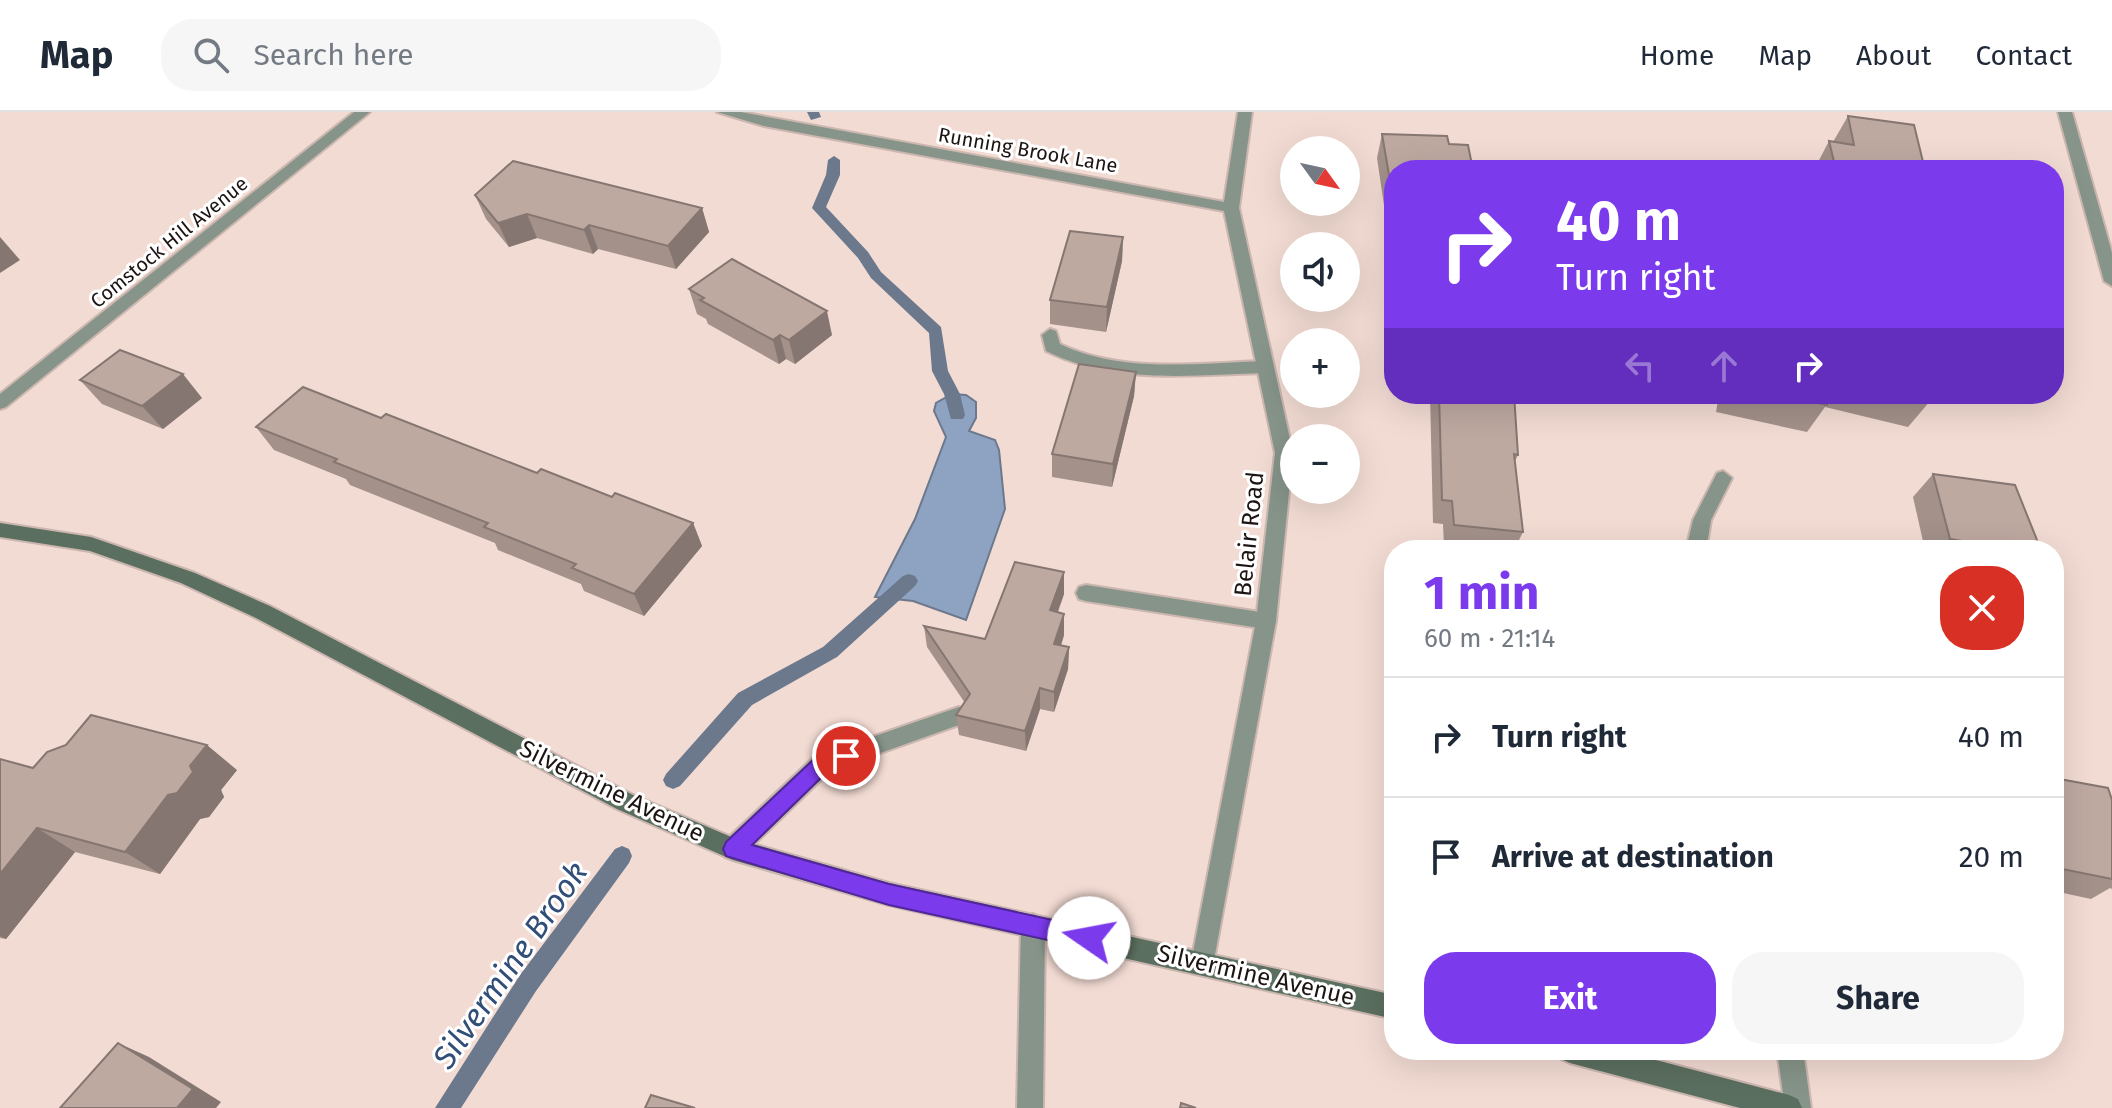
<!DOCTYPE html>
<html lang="en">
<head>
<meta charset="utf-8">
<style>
	:root { --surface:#fff; --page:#f6f6f7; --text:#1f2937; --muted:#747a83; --line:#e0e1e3; --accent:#7c3aed }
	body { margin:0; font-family:"Fira Sans",sans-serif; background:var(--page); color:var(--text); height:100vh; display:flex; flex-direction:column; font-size:30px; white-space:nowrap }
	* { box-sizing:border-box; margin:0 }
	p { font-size:26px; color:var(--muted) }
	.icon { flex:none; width:44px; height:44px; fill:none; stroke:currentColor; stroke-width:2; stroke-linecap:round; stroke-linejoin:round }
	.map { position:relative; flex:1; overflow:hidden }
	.drawer { position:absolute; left:1384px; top:428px; width:680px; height:520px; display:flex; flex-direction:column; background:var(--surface); border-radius:32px; box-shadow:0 8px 32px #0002 }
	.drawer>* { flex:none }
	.banner { position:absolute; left:1384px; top:48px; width:680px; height:244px; border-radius:32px; box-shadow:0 8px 32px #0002; background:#7c3aed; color:#fff; overflow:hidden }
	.needle { width:52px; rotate:123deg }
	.buttons { position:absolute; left:1280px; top:24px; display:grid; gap:16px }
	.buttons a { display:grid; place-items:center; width:80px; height:80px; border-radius:50%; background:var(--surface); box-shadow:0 8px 32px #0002; font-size:40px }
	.pin { position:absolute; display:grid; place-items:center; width:68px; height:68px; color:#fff; margin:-34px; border:4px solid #fff; border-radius:50%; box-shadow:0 2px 8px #0007 }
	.me { position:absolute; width:88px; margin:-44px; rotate:282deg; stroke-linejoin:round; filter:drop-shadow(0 0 6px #0008) }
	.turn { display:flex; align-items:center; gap:28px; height:168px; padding:0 40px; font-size:36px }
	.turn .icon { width:104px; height:104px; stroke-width:2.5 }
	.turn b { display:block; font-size:56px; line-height:68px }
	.lanes { display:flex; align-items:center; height:76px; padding:0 40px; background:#0003; justify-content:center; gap:40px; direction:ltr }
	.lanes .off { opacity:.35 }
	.round { display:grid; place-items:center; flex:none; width:84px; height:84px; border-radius:32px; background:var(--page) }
	.overview { display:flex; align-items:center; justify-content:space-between; height:136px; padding:0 40px }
	h1 { font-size:48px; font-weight:700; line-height:60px; color:var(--accent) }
	.cta { display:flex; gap:16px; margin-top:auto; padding:16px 40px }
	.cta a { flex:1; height:92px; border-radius:32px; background:var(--accent); color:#fff; font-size:32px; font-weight:700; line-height:92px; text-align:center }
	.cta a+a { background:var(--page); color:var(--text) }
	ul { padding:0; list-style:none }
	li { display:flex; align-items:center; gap:24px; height:120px; padding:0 40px; border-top:2px solid var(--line) }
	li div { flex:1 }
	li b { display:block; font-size:30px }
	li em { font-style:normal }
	header { display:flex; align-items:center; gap:48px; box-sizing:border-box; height:112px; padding:0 40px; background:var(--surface); border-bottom:2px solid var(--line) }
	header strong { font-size:38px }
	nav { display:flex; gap:44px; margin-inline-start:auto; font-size:28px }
	.search { width:560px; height:72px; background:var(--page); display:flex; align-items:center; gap:20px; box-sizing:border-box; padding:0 28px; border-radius:32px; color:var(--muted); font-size:30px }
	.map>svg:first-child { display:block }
	.water { fill:#8ea3c1; stroke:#6c788c; stroke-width:2 }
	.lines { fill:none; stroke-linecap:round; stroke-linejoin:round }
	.stream { fill:#6c788c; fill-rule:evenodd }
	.lane-casing { stroke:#cbb7b0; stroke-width:4 }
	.street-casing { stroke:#cbb7b0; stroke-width:4 }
	.secondary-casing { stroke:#cbb7b0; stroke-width:4 }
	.lane { fill:#869489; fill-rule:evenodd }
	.street { fill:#869489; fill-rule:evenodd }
	.secondary { fill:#5b6f60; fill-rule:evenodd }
	.wall { fill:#a3918a }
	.shaded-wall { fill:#857671 }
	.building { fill:#bea9a1; stroke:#857671; stroke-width:2 }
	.route { fill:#7c3aed; stroke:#51269a; stroke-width:2 }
	.labels { text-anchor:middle; stroke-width:6; stroke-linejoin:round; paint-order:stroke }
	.far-street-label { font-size:20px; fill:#1c1412; stroke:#fff }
	.street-label { font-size:24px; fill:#1c1412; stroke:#fff }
	.near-water-label { font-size:32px; font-style:italic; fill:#304e78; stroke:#fff }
</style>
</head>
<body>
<header>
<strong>Map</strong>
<div class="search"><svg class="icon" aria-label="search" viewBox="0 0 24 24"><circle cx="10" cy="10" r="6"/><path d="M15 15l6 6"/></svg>Search here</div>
<nav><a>Home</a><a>Map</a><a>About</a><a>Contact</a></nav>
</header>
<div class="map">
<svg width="2112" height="996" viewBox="0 0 2112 996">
	<rect width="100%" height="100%" fill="#f2dbd3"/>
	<!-- water -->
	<polygon class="water" points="952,282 966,283 976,290 976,306 969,319 995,328 999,338 1005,397 966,508 913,489 875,485 915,407 946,325 934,299 936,291"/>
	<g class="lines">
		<!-- stream -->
		<g class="stream">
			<polygon points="807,0 819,0 821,5 811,8"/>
			<polygon points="834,44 840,48 840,63 826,95 868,140 881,160 941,215 948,259 960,282 965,303 963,307 951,307 944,282 932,259 929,221 871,166 858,146 812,96 826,63 828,48"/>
			<polygon points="909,462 915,464 918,469 915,474 837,545 752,593 680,674 673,677 666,674 663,668 666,662 738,581 823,535 903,464"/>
			<polygon points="622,734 629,737 632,744 629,751 536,879 461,996 435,996 520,863 615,737"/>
		</g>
		<defs>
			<g id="lane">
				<path d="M1050 217 1056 219 1060 232C1123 262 1197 251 1265 249L1273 255 1265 261C1191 263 1115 273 1046 239L1042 223Z"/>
				<polygon points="1723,359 1732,366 1711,408 1706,438 1686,438 1693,408 1717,361"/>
				<polygon points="1086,473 1266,501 1273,503 1276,509 1273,515 1266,517 1086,489 1079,487 1076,481 1079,475"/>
				<polygon points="959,595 967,598 970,604 967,610 830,659 741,745 733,748 725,745 722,737 725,729 814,645"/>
				<polygon points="1777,938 1803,938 1811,996 1785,996"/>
			</g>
			<g id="street">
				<polygon points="354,0 370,0 6,295 0,297 0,282"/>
				<polygon points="717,0 741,0 1224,90 1238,0 1252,0 1239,96 1293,341 1276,509 1212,859 1203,863 1194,859 1191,851 1256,509 1275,341 1224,99 764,14"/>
				<polygon points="2058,0 2072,0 2112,141 2112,174 2104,169"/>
				<polygon points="1033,802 1041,806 1045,814 1043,996 1017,996 1021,814 1025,806"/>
			</g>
			<g id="secondary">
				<polygon points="0,411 91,425 195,461 270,494 633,683 736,727 889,771 1394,883 1394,907 889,793 733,748 617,697 256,506 181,471 90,439 0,425"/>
				<polygon points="1557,938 1618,938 1789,983 1798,987 1802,996 1740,996 1570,951 1561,947"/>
			</g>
		</defs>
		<!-- lane casing -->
		<use href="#lane" class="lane-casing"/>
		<!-- street casing -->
		<use href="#street" class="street-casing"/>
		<!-- secondary casing -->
		<use href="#secondary" class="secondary-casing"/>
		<!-- lane -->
		<use href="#lane" class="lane"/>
		<!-- street -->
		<use href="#street" class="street"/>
		<!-- secondary -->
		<use href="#secondary" class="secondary"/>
	</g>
	<!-- wall -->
	<g class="wall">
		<polygon points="1848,4 1925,58 1814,58 1829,29 1833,30"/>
		<polygon points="1382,22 1449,32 1394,58 1394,100 1385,100 1377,46"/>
		<polygon points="475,83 702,96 709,120 676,157 598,137 593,142 537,126 509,135 486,107"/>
		<polygon points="1123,125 1122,149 1106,220 1050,212 1050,188"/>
		<polygon points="689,177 832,223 795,252 786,247 779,252 708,212 706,207 697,202"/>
		<polygon points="1136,260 1134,284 1112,375 1052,365 1052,342"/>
		<polygon points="80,268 202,286 163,317 102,292"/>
		<polygon points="1430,282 1514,282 1518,343 1515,349 1523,420 1514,438 1467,438 1444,435 1443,412 1433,411"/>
		<polygon points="1719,282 1930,282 1931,288 1908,315 1825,295 1807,320 1716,300"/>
		<polygon points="381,306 537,361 693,411 702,434 644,504 584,479 581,472 498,438 495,431 350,373 346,367 274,338 256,315"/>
		<polygon points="1933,362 2041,438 1925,438 1913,385"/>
		<polygon points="1064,482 1058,500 1064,523 1061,534 1069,535 1068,557 1054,600 1040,597 1026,639 959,623 956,603 965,591 927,535 924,514 985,527"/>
		<polygon points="0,647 33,656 237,658 221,678 224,685 209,705 200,707 160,762 75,740 6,827 0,826"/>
		<polygon points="2054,666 2112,688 2112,777 2110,776 2091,787 2054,779"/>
	</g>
	<!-- shaded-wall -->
	<g class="shaded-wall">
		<polygon points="702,96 709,120 676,157 668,134"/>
		<polygon points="527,102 537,126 509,135 498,111"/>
		<polygon points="589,113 598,137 593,142 584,118"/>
		<polygon points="0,125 20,148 0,161"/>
		<polygon points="1123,125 1122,149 1106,220 1107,195"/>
		<polygon points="827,199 832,223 795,252 789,228"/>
		<polygon points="780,223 786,247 779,252 773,228"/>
		<polygon points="1136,260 1134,284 1112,375 1113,352"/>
		<polygon points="183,262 202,286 163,317 142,294"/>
		<polygon points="693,411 702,434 644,504 634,482"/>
		<polygon points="1064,460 1064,482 1050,520 1050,498"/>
		<polygon points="1064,502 1064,523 1054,554 1054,532"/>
		<polygon points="1069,535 1068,557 1054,600 1054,580"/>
		<polygon points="1040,576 1040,597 1026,639 1025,619"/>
		<polygon points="207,633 237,658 221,678 224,685 209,705 200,707 160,762 125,740"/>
		<polygon points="37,716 75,740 6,827 0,824 0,762"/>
		<polygon points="118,931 149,945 221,990 216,996 177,996"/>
	</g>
	<!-- building -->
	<g class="building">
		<polygon points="1848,4 1914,13 1925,58 1836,58 1829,29 1854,33"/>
		<polygon points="1382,22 1447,24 1449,32 1468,33 1473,58 1394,58 1394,76 1391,75"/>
		<polygon points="513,49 702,96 668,134 589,113 584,118 527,102 498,111 475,83"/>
		<polygon points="1070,119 1123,125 1107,195 1050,188"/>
		<polygon points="732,147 827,199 789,228 780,223 773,228 700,188 704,186 689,177"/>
		<polygon points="120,238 183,262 142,294 80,268"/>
		<polygon points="1079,252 1136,260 1113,352 1052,342"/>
		<polygon points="303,275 381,306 386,302 537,361 541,357 612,385 615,381 693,411 634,482 572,456 576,452 484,415 488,411 334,350 337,347 256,315"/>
		<polygon points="1439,282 1514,282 1518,343 1514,342 1523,420 1454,413 1452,389 1442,388"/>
		<polygon points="1775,282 1826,282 1827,293"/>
		<polygon points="1906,282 1930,282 1931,288"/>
		<polygon points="1933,362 2015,373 2041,438 2019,438 1950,427"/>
		<polygon points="1015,450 1064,460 1050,498 1064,502 1054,532 1069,535 1054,580 1040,576 1025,619 956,603 970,582 924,514 985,527"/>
		<polygon points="91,603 207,633 190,654 193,660 177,681 168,683 125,740 37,716 0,762 0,647 33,656 47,640 66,633"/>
		<polygon points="2054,666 2108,676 2112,688 2112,767 2062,757 2058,745 2054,745"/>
		<polygon points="118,931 193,977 177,996 60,996"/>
		<polygon points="651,983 695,996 645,996"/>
		<polygon points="1181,991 1196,996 1180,996"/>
	</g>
	<!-- route -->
	<polygon class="route" points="846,635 853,637 856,644 853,650 829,658 752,733 889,772 1089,816 1097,819 1100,826 1097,834 1089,837 889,793 726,744 723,737 726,730 815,646"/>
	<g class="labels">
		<!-- far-street labels -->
		<g class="far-street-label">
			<text transform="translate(1028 38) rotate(10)" y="7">Running Brook Lane</text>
			<text transform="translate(169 130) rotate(-39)" y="7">Comstock Hill Avenue</text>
		</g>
		<!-- street labels -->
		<g class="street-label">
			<text transform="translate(1249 422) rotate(-84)" y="8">Belair Road</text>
			<text transform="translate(612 679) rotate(26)" y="8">Silvermine Avenue</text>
			<text transform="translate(1256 863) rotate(13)" y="8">Silvermine Avenue</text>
		</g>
		<!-- near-water labels -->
		<g class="near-water-label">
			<text transform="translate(510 853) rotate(-55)" y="11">Silvermine Brook</text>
		</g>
	</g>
</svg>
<div class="buttons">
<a><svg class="needle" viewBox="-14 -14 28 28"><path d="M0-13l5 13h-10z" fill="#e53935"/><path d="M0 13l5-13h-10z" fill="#747a83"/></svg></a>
<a><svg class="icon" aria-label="sound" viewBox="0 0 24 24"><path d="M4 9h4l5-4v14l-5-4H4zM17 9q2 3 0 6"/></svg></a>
<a>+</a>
<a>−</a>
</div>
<div class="pin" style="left:846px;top:644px;background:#d93025"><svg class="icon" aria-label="arrive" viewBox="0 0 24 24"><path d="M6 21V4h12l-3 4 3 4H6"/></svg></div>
<svg class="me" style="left:1089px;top:826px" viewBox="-20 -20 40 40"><circle r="19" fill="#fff"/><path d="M0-13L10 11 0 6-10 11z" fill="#7c3aed"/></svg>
<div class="banner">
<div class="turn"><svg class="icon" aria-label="right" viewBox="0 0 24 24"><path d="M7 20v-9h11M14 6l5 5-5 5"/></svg><div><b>40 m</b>Turn right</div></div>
<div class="lanes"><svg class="icon off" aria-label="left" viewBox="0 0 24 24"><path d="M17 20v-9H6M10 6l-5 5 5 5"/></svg><svg class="icon off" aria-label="ahead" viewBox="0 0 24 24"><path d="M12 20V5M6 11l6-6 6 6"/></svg><svg class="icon" aria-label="right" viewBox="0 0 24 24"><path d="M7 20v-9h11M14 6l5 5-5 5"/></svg></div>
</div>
<section class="drawer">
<div class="overview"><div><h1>1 min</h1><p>60 m · 21:14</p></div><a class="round" style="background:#d93025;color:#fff"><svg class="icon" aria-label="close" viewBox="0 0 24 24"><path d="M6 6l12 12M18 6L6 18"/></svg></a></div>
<ul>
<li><svg class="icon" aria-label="right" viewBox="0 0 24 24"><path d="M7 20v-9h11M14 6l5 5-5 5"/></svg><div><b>Turn right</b></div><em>40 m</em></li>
<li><svg class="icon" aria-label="arrive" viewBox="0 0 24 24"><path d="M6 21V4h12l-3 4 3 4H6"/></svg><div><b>Arrive at destination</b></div><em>20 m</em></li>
</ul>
<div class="cta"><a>Exit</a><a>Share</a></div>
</section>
</div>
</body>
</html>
